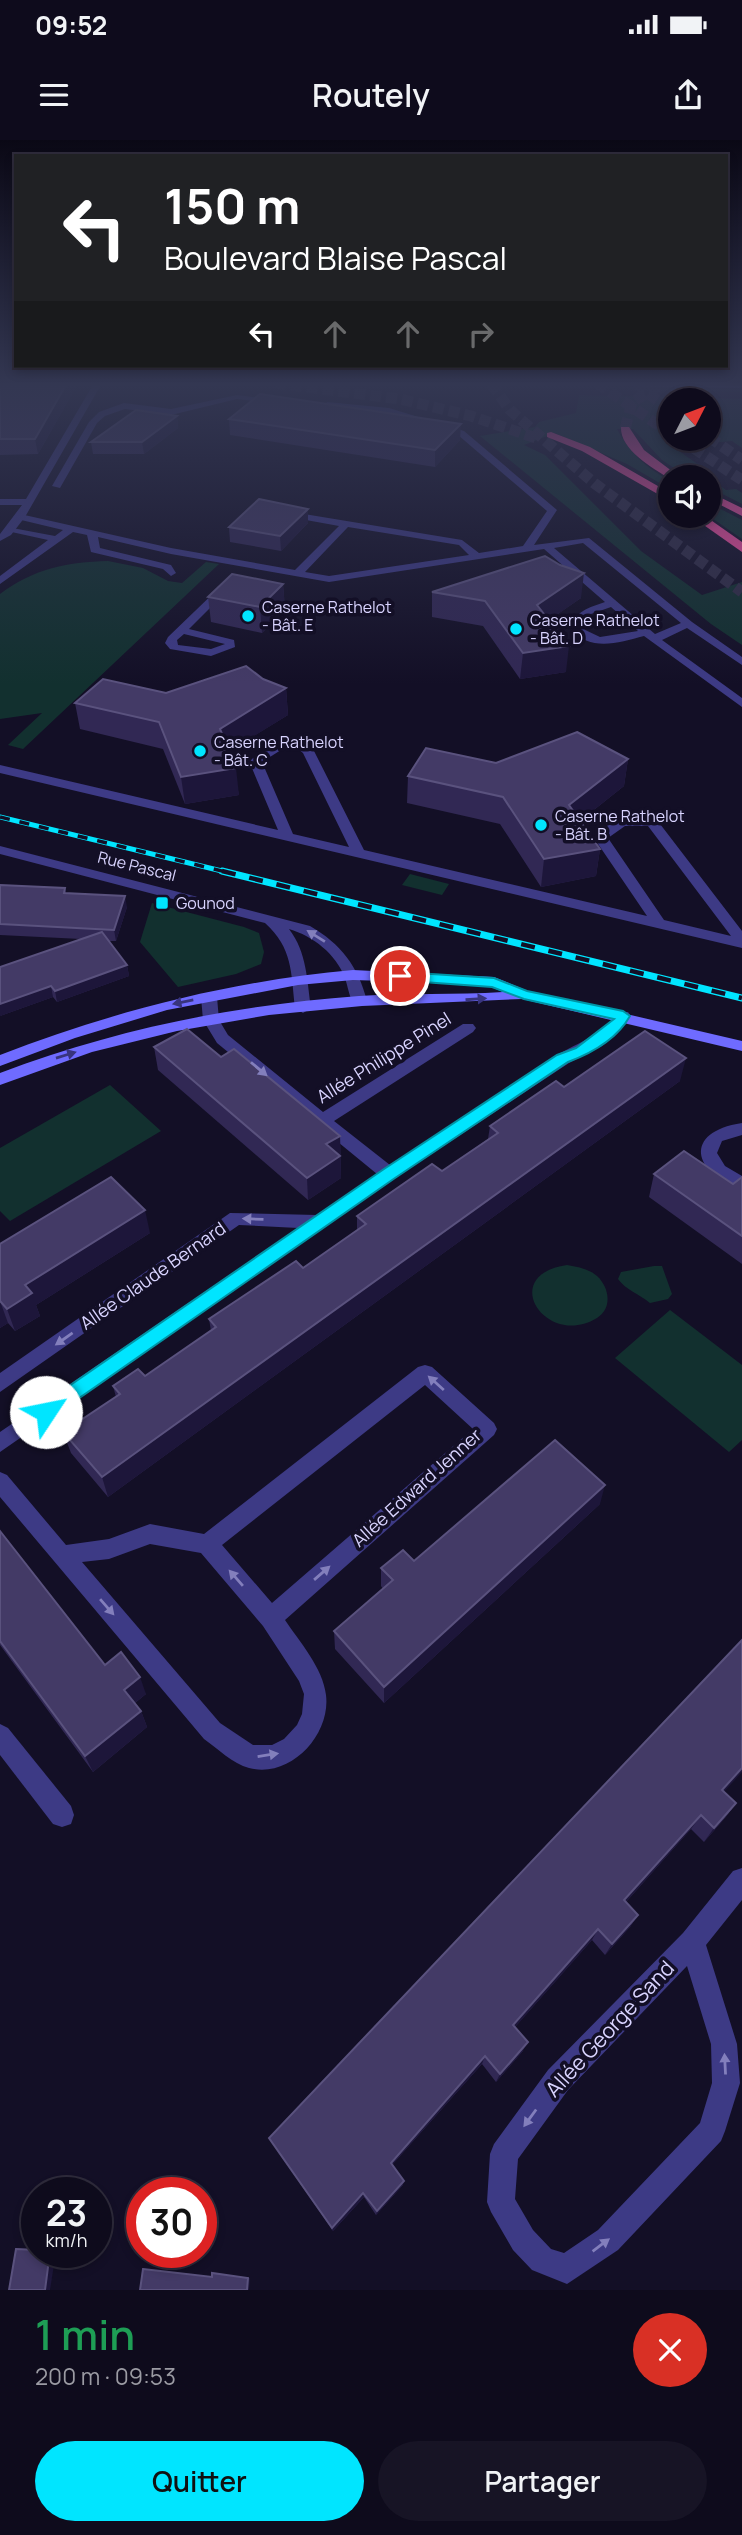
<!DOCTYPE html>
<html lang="fr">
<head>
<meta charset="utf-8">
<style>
	:root { --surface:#0e0b1c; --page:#171425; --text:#f1f3f6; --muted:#9b9ba3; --line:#2e2b3b; --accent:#00e5ff }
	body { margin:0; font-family:Manrope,sans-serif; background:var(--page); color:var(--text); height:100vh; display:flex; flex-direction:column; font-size:26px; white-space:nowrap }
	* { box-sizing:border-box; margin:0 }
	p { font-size:23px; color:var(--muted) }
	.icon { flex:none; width:38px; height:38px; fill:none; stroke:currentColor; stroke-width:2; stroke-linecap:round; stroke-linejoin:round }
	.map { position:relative; height:2150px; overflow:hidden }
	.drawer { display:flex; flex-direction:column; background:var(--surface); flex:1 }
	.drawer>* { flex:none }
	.hud { position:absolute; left:14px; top:14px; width:714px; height:214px; border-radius:0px; box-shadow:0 4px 10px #0003,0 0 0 2px var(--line); background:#202124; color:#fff; overflow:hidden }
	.needle { width:46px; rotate:48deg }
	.controls { position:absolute; left:658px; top:248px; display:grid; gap:14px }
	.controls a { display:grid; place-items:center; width:63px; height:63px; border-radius:50%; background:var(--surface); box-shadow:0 4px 10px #0003,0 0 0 2px var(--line); font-size:35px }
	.speed { position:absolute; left:21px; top:2037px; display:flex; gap:14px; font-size:35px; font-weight:700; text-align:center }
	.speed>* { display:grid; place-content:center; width:91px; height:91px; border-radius:50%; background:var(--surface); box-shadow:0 4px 10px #0003,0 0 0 2px var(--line); line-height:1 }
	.speed small { font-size:18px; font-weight:400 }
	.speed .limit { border:10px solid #d22; background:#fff; color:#111 }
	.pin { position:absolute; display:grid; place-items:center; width:60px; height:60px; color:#fff; margin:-30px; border:4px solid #fff; border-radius:50%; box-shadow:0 2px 7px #0007 }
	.me { position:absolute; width:77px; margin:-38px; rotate:56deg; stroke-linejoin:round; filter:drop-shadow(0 0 5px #0008) }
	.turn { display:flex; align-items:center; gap:24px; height:147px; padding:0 35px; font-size:32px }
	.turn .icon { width:91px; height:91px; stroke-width:2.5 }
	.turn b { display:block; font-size:49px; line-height:60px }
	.lanes { display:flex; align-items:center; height:66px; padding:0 35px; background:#0003; justify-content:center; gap:35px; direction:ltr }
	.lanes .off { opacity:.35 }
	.round { display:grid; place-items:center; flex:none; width:74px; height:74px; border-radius:37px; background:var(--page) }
	.overview { display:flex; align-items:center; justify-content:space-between; height:119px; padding:0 35px }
	h1 { font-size:42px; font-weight:600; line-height:52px; color:#1e9e55 }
	.primary-button { display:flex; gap:14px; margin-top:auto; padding:14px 35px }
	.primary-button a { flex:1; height:80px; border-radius:42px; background:var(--accent); color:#111; font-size:28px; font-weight:600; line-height:80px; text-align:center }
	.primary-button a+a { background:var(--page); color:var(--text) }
	.status { display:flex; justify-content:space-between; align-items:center; height:49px; padding:0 35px; background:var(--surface); direction:ltr }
	.status svg { height:19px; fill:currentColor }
	header { display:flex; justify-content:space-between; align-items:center; height:91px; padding:0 35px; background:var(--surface); font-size:32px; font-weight:600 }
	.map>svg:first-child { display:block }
	.green { fill:#12302f; fill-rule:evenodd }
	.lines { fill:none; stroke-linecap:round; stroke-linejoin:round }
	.highway-tunnel { stroke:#312d47; stroke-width:11; stroke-dasharray:11 5; stroke-linecap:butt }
	.lane { fill:#3d3a85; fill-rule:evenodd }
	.street { fill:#3d3a85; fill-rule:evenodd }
	.secondary { fill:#6f6bff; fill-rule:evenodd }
	.highway { fill:#ff4fa3; fill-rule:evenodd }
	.rail-far1-casing { stroke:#00e5ff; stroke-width:5 }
	.rail-casing { stroke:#00e5ff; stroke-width:7 }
	.rail-far1 { stroke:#130f26; stroke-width:3.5; stroke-dasharray:10; stroke-linecap:butt }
	.rail { stroke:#130f26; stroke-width:4.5; stroke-dasharray:14; stroke-linecap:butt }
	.wall { fill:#312854 }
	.shaded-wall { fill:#1d163a }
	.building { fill:#433a66; stroke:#5a527e; stroke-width:2 }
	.oneway { fill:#837fbc }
	.oneway2 { fill:#38347d }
	.route { fill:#00e5ff; stroke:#0095a6; stroke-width:2 }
	.poi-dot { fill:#00e5ff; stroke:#130f26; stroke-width:2.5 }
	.labels { text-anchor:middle; stroke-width:7; stroke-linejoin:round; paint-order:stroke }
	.far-poi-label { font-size:16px; fill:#d9d4ff; stroke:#130f26; text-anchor:start }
	.far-street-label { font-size:16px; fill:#d9d4ff; stroke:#130f26 }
	.street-label { font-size:18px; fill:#d9d4ff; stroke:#130f26 }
	.near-street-label { font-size:21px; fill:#d9d4ff; stroke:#130f26 }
</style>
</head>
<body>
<div class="status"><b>09:52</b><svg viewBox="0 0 49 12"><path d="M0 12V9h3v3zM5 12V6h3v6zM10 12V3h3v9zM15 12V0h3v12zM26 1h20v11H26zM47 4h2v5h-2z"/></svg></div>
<header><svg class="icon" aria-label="menu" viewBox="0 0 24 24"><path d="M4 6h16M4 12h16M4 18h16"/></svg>Routely<svg class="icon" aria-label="share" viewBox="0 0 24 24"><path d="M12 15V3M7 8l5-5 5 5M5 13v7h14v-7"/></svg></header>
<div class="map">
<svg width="742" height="2150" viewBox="0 0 742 2150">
	<rect width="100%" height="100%" fill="#130f26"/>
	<!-- green -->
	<g class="green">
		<polygon points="518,245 742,249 742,252 519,247"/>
		<path d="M579 255 742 259V308L732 301C711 304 693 301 673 307L709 332V338L726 350 736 349 742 353V364L709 347V338L686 336 662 320 633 289H617C629 313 647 328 670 341V349L627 324 555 293 524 305 545 315 641 411 702 455 742 442V505L711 484 480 296 535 287 539 282 576 273ZM670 261H709V299H670Z"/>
		<polygon points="709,363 742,380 742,399 709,376"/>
		<path d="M108 421 143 428 168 441 182 443 206 422 219 424 23 609 8 605 42 573 0 579V454C33 429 67 422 108 421Z"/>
		<polygon points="410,734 449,744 442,755 402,745"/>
		<polygon points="152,763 244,787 259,793 264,812 261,824 236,834 178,847 140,802"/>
		<polygon points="110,945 161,991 10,1081 0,1071 0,1008"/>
		<path d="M567 1125C578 1127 589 1129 597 1136 609 1147 613 1168 597 1178 546 1209 497 1135 567 1125Z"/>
		<path d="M654 1126H662L672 1154 668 1159 650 1163C639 1154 626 1150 618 1139L621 1132Z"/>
		<polygon points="670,1170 742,1225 742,1300 729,1312 615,1218"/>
	</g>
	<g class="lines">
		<!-- highway-tunnel -->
		<g class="highway-tunnel">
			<polyline points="275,243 400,259 471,276 536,298"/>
			<polyline points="491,243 510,270 594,343 742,452"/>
			<polyline points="597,243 670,293"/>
			<polyline points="636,244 670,270"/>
			<polyline points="625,289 632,262 664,243"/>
			<polyline points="709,297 742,320"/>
			<polyline points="680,299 742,340"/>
		</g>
		<!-- lane -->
		<g class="lane">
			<polygon points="237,255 282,261 278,264 237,259 171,275 125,269 105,276 97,283 60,348 52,346 89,282 99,272 124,263 171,269"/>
			<path d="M327 262 389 268 464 291 557 370 534 405 589 398 692 482 742 517V525L687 488 662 500 742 558V567L644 496C618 503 590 512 571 489 573 472 590 467 605 462L544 409 329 442 171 414 98 397 100 408 171 425 176 433 171 436 163 429 91 412 87 395 73 392 0 444V436L48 400 7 391V387L55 396 63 390 17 379 15 377 20 374 171 408 295 430 339 386 295 378 293 376 298 373 462 400 479 413 523 406 547 371 458 295 388 273 324 267ZM348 387 459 405 469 415 329 436 305 432ZM583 403 681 483 655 494 554 408ZM611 467 638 491 600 497 581 488 591 474Z"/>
			<path d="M222 445 231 447 189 489 234 500 235 507 211 516 170 509 165 503 168 497ZM184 494 225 504 211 509 178 505 177 500Z"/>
			<path d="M300 600 314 611 364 710 647 776 594 698C610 677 632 675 657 680L742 791V808L0 633V625L278 690 249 621 274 604ZM297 608 303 613 349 707 293 694 262 622 281 610ZM625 686H648L731 796 664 780 608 698Z"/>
		</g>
		<!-- street -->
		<g class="street">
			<polygon points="94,243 102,243 25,377 11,395 0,401 0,394 22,365 0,365 0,359 26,359"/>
			<path d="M0 706 310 786C341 804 358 826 367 861L364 865H354C349 856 348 847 345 838 336 814 313 796 289 789 307 812 307 841 311 868L303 873 295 868C291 833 293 808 265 783L0 714Z"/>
			<path d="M209 852 217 857 219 880 228 895 323 972 463 884H473L476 888 473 892 334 981 390 1025C444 990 498 954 552 918 576 903 601 897 618 872H628L631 876 617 894 602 906 569 923 395 1038 0 1312V1292L298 1088 239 1085 0 1252V1233L230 1073 317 1075 377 1034 217 903 203 880 201 857Z"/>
			<path d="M742 983V995L722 1001 717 1013 725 1026 742 1036V1049C693 1034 682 992 742 983Z"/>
			<path d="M425 1225 432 1227 494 1283 497 1289 494 1295 285 1480C299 1501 323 1528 326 1555 331 1595 290 1639 249 1628 233 1624 217 1608 204 1599L0 1357V1332L7 1335 66 1405 109 1399 150 1384 204 1394 418 1227ZM425 1245 473 1289 272 1463 222 1405ZM150 1404 201 1413 263 1486 299 1541 304 1554 302 1574 297 1585 284 1599 272 1605H253L220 1583 82 1422 109 1419Z"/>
			<polygon points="0,1584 8,1588 71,1666 74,1675 71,1684 62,1687 53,1684 0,1615"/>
			<path d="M742 1728V1760L706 1805 737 1904 740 1943 725 1991 721 2001 618 2110 567 2144 532 2130 513 2110 491 2072 487 2062 490 2014 494 2004 548 1930 683 1793 733 1731ZM687 1826 711 1904 712 1943 700 1983 598 2090 564 2113 551 2109 533 2090 515 2059 518 2019 568 1950Z"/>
		</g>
		<!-- secondary -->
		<g class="secondary">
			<polygon points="580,243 742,244 742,248 584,245"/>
			<path d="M353 830 494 837 528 851 742 901V911L522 859 362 866 269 875 177 891 92 912 0 945V933C116 889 235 865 359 856 407 853 455 855 503 852L491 847 449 843 353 840 298 845 167 870 75 898 0 926V915C114 871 231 841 353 830Z"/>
		</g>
		<!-- highway -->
		<g class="highway">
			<path d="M621 287H629L644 310 681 338 670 339C653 328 620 310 621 287Z"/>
			<polygon points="551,292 590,307 670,353 670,361 582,311 547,297 547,293"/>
			<polygon points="709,352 742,368 742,376 709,359"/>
			<polygon points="691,376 705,376 742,402 742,412"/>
		</g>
		<defs>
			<polyline id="rail-far1" points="0,677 230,733"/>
			<polyline id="rail" points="222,731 742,858"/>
		</defs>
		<!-- rail-far1 casing -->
		<use href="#rail-far1" class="rail-far1-casing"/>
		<!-- rail casing -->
		<use href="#rail" class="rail-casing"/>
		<!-- rail-far1 -->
		<use href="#rail-far1" class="rail-far1"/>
		<!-- rail -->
		<use href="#rail" class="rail"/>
	</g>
	<!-- wall -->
	<g class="wall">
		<polygon points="0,243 77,243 77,245 38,314 0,315"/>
		<polygon points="177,276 178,288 144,314 93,314 91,302"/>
		<polygon points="229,279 460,300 435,327 230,295"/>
		<polygon points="308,369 308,383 281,411 230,402 229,387"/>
		<polygon points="283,444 285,469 262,493 211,482 208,457"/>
		<polygon points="432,452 581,458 549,480 566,532 520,539 483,486 432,477"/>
		<polygon points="263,539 286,548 288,575 229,611 239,655 185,664 163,609 80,589 75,563 166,553"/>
		<polygon points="628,619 624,646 580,681 600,709 596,736 541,747 500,684 407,663 408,636 496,623"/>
		<polygon points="0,745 65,748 66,753 127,767 116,801 109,801 127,825 129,836 57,862 53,857 0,876 81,799 0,795"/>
		<polygon points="154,907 221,917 340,996 341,1038 308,1060 158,930"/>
		<polygon points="680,941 108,1357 71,1313 63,1292 116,1257 113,1246 145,1236 211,1191 209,1179 303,1128 357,1090 357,1076 442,1031 488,999 490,986 564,947"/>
		<polygon points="654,1034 733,1044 742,1037 742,1124 649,1057"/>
		<polygon points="150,1093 36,1165 40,1176 15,1191 8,1183 0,1188 0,1104"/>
		<polygon points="600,1364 384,1563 335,1509 334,1491 383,1449 381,1446 381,1428 414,1421"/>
		<polygon points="0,1391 105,1525 146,1554 135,1563 141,1571 147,1587 93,1632 0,1505"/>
		<polygon points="724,1652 736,1663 725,1678 704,1702 691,1689 626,1762 638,1775 630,1787 605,1815 592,1800 515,1887 523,1911 496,1942 482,1924 392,2025 403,2045 376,2075 364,2057 333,2091 272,2003"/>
	</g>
	<!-- shaded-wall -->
	<g class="shaded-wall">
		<polygon points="67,243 77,243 77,245 38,314 35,299"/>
		<polygon points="177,276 178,288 144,314 142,302"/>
		<polygon points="461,284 460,300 435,327 435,310"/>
		<polygon points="308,369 308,383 281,411 280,396"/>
		<polygon points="584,433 581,458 535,490 537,465"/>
		<polygon points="283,444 285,469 262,493 260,467"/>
		<polygon points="569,506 566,532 520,539 523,513"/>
		<polygon points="286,548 288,575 222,616 220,589"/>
		<polygon points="628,619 624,646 566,692 569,665"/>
		<polygon points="236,628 239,655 185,664 181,637"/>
		<polygon points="600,709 596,736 541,747 544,719"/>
		<polygon points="125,756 127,767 116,801 114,790"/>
		<polygon points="127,825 129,836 57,862 55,851"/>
		<polygon points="51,846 53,857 0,876 0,864"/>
		<polygon points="686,918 680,941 108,1357 102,1337"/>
		<polygon points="340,996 341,1038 308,1060 307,1038 326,1004"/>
		<polygon points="145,1070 150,1093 36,1165 40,1176 15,1191 7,1169 25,1145"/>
		<polygon points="0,1161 8,1183 0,1188"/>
		<polygon points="605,1345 600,1364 384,1563 384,1547"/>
		<polygon points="140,1537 146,1554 131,1566 124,1550"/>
		<polygon points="141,1571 147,1587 93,1632 85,1616"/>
		<polygon points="742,1628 742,1632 712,1665 722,1650"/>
		<polygon points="736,1663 725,1678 704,1702 714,1688"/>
		<polygon points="701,1675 691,1689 617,1772 624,1760"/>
		<polygon points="638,1775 630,1787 605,1815 612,1804"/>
		<polygon points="598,1789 592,1800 509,1894 513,1885"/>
		<polygon points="528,1902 523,1911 496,1942 500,1934"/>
		<polygon points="485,1916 482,1924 390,2027 391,2023"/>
		<polygon points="404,2041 403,2045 376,2075 377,2071"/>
		<polygon points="363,2053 364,2057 333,2091 332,2088"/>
		<polygon points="50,2112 56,2112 50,2150 45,2150"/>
		<polygon points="248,2138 250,2138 249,2150 247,2150"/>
	</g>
	<!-- building -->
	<g class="building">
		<polygon points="0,243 67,243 35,299 0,299"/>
		<polygon points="260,254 461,284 435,310 229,279"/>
		<polygon points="136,270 177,276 142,302 91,302"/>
		<polygon points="259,359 308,369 280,396 229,387"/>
		<polygon points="545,416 560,425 584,433 537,465 569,506 523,513 485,461 432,452"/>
		<polygon points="232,434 283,444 260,467 208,457"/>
		<polygon points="246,526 263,539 286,548 220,589 236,628 181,637 159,582 75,563 103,539 166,553"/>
		<polygon points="577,592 628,619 569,665 600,709 544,719 503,657 408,636 426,608 496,623"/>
		<polygon points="0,745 65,748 64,753 125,756 114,790 0,784"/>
		<polygon points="102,792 127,825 55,851 51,846 0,864 0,827"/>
		<polygon points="187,889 221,917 234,909 340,996 326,1004 340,1016 307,1038 154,907"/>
		<polygon points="645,891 686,918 102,1337 63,1292 120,1254 113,1246 138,1229 145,1236 216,1187 209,1179 296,1121 303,1128 366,1084 357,1076 432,1024 442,1031 498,993 490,986 556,941 564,947"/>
		<polygon points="684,1011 733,1044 742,1037 742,1096 654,1034"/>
		<polygon points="111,1037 145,1070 25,1145 32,1153 7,1169 0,1161 0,1104"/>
		<polygon points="555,1300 605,1345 384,1547 334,1491 393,1440 381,1428 403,1410 414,1421"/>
		<polygon points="0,1391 105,1525 121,1512 140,1537 124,1550 141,1571 85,1616 0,1501"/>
		<polygon points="742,1500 742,1628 722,1650 736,1663 714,1688 701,1675 624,1760 638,1775 612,1804 598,1789 513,1885 528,1902 500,1934 485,1916 391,2023 404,2041 377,2071 363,2053 332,2088 269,1998"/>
		<polygon points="16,2109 37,2110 37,2112 50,2112 45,2150 9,2150"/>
		<polygon points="143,2129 212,2137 212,2133 248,2138 247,2150 140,2150"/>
	</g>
	<!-- one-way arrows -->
	<defs><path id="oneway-solid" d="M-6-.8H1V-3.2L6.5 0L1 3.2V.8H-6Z" transform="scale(1.75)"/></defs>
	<g class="oneway">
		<use href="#oneway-solid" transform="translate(316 796) rotate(-148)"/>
		<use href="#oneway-solid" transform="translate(259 929) rotate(40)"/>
		<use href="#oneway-solid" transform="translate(253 1079) rotate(-178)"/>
		<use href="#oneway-solid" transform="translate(64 1199) rotate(145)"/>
		<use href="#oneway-solid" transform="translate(436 1243) rotate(-138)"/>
		<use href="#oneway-solid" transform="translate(322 1433) rotate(-41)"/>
		<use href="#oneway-solid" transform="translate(236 1438) rotate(-131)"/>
		<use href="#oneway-solid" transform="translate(107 1467) rotate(49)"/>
		<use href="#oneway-solid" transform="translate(268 1615) rotate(-9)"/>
		<use href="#oneway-solid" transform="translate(725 1924) rotate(-93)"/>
		<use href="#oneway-solid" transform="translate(530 1978) rotate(126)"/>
		<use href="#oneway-solid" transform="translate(601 2105) rotate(-37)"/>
	</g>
	<g class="oneway2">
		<use href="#oneway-solid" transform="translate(476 859) rotate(-4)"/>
		<use href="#oneway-solid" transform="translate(183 862) rotate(169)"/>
		<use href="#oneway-solid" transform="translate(66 915) rotate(-17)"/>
	</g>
	<!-- sky -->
	<linearGradient id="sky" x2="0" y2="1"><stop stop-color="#0a0815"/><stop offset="0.45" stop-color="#333752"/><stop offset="1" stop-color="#333752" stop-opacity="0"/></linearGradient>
	<rect width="742" height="544" fill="url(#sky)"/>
	<!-- route -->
	<path class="route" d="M400 832 494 838 527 851 623 871 630 876C617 899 592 913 568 922L395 1038 52 1277 46 1279 40 1277 37 1272 40 1266 384 1029 557 915 576 908 614 879 524 859 492 847 395 840V833Z"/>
	<!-- markers -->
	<g class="poi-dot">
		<circle cx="248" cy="476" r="7"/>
		<circle cx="516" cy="489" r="7"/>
		<circle cx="200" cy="611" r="7"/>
		<circle cx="541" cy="685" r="7"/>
		<rect x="155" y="756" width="14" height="14" rx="3.5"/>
	</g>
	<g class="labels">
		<!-- far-poi labels -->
		<g class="far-poi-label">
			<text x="262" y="473">Caserne Rathelot<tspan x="262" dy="18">- Bât. E</tspan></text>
			<text x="530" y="486">Caserne Rathelot<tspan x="530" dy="18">- Bât. D</tspan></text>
			<text x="214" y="608">Caserne Rathelot<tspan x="214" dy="18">- Bât. C</tspan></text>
			<text x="555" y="682">Caserne Rathelot<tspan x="555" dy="18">- Bât. B</tspan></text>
			<text x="176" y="769">Gounod</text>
		</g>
		<!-- far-street labels -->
		<g class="far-street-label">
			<text transform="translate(137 726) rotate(14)" y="6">Rue Pascal</text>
		</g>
		<!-- street labels -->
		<g class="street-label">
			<text transform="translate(384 918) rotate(-32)" y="6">Allée Philippe Pinel</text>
			<text transform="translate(153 1136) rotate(-35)" y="6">Allée Claude Bernard</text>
			<text transform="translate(417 1348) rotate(-42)" y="6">Allée Edward Jenner</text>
		</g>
		<!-- near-street labels -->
		<g class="near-street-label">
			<text transform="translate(610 1889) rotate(-47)" y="7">Allée George Sand</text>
		</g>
	</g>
</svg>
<div class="controls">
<a><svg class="needle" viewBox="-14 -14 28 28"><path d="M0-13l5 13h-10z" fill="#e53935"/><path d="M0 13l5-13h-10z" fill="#9b9ba3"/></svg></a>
<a><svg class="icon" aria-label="sound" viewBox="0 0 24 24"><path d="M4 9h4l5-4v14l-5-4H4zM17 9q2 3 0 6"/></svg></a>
</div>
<div class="speed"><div>23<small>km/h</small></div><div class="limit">30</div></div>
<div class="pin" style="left:400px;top:836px;background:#d93025"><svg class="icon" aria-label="arrive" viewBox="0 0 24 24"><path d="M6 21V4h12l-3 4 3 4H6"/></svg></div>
<svg class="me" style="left:46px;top:1272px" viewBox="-20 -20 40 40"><circle r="19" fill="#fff"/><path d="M0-13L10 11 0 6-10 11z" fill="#00e5ff"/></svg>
<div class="hud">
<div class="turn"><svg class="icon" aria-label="left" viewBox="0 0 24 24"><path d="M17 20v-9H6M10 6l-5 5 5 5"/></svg><div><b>150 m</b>Boulevard Blaise Pascal</div></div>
<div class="lanes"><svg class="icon" aria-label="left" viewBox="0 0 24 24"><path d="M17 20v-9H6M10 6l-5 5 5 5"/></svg><svg class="icon off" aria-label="ahead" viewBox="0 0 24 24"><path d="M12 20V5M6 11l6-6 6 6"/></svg><svg class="icon off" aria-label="ahead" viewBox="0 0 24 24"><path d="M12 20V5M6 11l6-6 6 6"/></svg><svg class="icon off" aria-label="right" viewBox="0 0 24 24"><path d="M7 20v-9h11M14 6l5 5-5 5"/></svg></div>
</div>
</div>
<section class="drawer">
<div class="overview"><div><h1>1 min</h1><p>200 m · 09:53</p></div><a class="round" style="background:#d93025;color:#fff"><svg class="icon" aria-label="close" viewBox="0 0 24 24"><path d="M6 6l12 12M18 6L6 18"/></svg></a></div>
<div class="primary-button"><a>Quitter</a><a>Partager</a></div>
</section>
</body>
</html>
